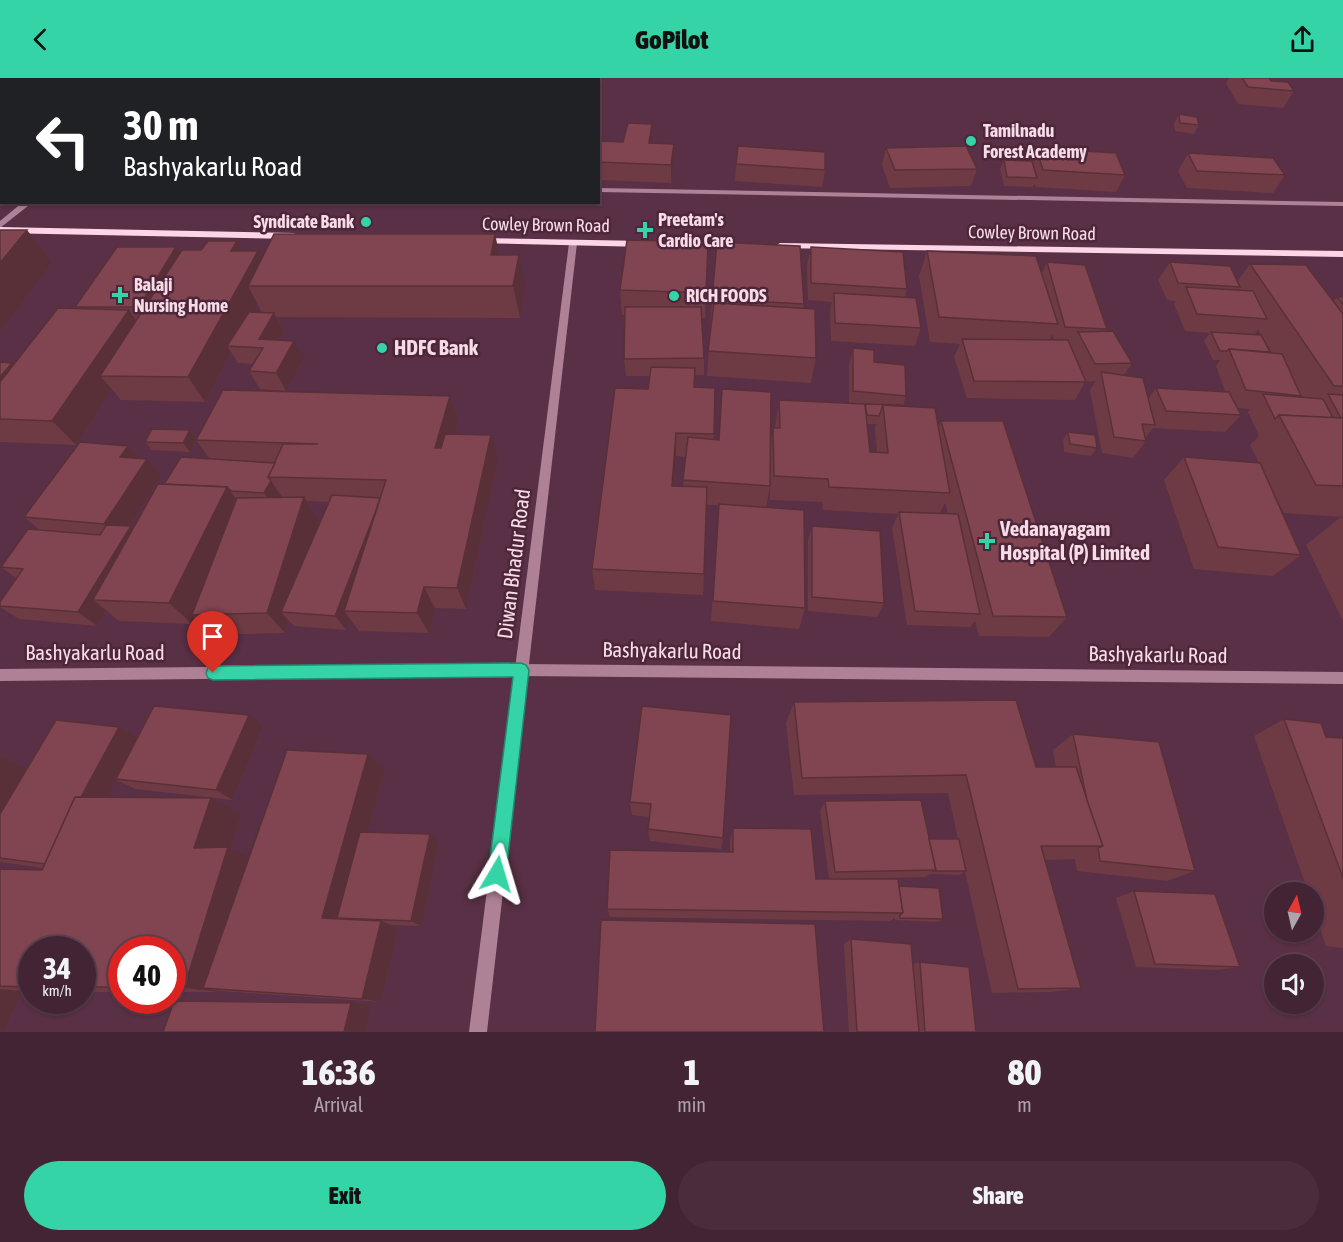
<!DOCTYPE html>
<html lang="en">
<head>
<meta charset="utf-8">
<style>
	:root { --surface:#432434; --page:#4a2c3c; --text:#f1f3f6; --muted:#afa4ac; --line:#5b414f; --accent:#35d4a7 }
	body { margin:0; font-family:"Asap Condensed",sans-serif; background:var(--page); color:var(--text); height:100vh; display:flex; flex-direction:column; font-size:22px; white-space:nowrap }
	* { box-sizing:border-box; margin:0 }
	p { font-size:20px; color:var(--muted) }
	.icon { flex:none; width:33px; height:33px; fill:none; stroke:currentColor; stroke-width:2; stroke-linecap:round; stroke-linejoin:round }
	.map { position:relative; height:954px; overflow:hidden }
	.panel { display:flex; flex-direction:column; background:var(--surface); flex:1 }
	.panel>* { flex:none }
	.banner { position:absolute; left:0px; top:0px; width:600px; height:126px; box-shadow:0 2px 4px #0004,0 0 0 2px var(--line); background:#202124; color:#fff; overflow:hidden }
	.needle { width:39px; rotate:8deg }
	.fabs { position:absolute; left:1264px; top:804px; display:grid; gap:12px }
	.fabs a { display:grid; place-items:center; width:60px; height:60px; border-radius:50%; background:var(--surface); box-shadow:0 2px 4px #0004,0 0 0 2px var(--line); font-size:30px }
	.speed { position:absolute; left:18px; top:858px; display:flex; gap:12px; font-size:30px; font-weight:700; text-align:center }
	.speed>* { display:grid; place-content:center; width:78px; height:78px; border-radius:50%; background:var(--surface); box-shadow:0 2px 4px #0004,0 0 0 2px var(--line); line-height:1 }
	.speed small { font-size:15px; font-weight:400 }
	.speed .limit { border:9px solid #d22; background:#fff; color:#111 }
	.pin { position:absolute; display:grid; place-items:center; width:51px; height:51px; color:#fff; margin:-62px -26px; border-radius:50% 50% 50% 0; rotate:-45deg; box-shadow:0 0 6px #0007 }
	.pin .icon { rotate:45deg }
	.me { position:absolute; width:66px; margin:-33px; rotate:7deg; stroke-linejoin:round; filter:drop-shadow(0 0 4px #0008) }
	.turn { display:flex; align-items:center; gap:21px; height:126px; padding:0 24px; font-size:27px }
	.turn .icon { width:78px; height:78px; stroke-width:2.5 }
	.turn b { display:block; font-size:42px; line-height:51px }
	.eta { display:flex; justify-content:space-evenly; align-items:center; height:102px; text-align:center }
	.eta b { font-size:36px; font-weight:800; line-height:42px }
	.cta { display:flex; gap:12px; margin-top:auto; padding:12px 24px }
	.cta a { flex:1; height:69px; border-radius:36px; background:var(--accent); color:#111; font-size:24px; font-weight:800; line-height:69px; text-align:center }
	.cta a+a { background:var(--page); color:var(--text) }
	header { display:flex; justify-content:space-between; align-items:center; height:78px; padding:0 24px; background:var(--accent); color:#111; font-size:27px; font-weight:800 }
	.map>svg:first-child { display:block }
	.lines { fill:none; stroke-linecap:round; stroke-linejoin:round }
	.service { fill:#af8197; fill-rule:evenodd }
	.minor { fill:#af8197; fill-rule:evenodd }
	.tertiary { fill:#af8197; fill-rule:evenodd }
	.primary { fill:#fcd5e7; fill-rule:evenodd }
	.wall { fill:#6e3b45; fill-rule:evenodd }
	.shaded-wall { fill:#5a3038 }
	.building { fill:#804550; stroke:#5a3038; stroke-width:1.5 }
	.route { fill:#35d4a7; stroke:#228a6d; stroke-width:1.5 }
	.poi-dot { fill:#35d4a7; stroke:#4e263a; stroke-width:2 }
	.labels { text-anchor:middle; stroke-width:5; stroke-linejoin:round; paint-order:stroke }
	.far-poi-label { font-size:18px; font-weight:bold; fill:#f7dce8; stroke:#4e263a; text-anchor:start }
	.far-street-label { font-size:18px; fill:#f7dce8; stroke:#4e263a }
	.poi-label { font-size:21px; font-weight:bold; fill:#f7dce8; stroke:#4e263a; text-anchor:start }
	.street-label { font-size:21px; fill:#f7dce8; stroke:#4e263a }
</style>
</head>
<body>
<header><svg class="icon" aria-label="back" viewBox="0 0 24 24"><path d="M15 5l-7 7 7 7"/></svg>GoPilot<svg class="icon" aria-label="share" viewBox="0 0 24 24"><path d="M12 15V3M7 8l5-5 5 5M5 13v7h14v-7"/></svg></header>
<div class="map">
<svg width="1343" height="954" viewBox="0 0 1343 954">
	<rect width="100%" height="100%" fill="#593045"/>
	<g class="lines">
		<!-- service -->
		<g class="service">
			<polygon points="176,0 175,2 168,2 169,0"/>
			<polygon points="598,110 1343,124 1343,128 598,114"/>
			<polygon points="23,124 33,124 0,150 0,143"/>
		</g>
		<!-- minor -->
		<g class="minor">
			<polygon points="66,0 116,0 63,2"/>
			<rect x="0" y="2" width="2" height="4"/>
			<rect x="0" y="81" width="2" height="4"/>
			<polygon points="521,586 1343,594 1343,606 521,598 0,603 0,591"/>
		</g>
		<!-- tertiary -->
		<polygon class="tertiary" points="573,162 577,165 487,954 469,954 569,165"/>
		<!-- primary -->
		<g class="primary">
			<polygon points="0,149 294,155 299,158 294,161 0,155"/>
			<polygon points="477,160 645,163 650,166 645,169 473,165 472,163"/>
			<polygon points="780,165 1343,173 1343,179 776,170 775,168"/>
		</g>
	</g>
	<!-- wall -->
	<g class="wall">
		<polygon points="1229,0 1269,0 1271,3 1294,13 1283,30 1238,26 1226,5"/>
		<polygon points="1179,36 1199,47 1194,56 1175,53 1174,45"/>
		<polygon points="652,46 652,65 674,66 674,83 671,105 598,102 598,63 623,64"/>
		<polygon points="886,70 977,91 971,108 890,110 882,87"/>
		<polygon points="1036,70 1125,97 1116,114 1036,109 1034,106 1033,109 1004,108 1000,91 1004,82 1031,83"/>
		<polygon points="1188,75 1285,97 1273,115 1187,110 1178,93"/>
		<polygon points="736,86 825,92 822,109 735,103"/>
		<path d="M708 164 705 240H702L704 280V297H695L694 309 715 310 714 361 770 369 773 350H775L779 322 849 325V288L853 270 874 284 906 318 903 328 938 349 941 343 1067 539 1049 559 979 558 975 543 970 549 907 547 892 450 898 436 823 432 822 424 770 422V399V408L766 430 805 530 799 551 711 543 719 427H707L703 517 595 512 592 491 648 311 650 298H626L624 281 625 237H622L620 212ZM867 346H876L875 351 877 374H870ZM676 378 686 379 683 408H674ZM945 425 948 436 940 435Z"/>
		<polygon points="811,169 907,211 905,219 921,250 915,268 831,263 830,233 832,224 808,222 807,187"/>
		<path d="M243 173H258L262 180 500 177 525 208 520 240 277 239 284 253 278 262 304 281 286 313 260 311 249 293 254 286 238 285 231 274 205 324 121 322 112 311 76 367 0 364V341L14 287 76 230 75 229 180 176ZM257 225 262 235 252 234Z"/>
		<path d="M927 173 1042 195 1047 184 1107 251 1106 253 1132 285 1124 297 1148 321 1156 310 1225 313 1216 288 1220 282H1213L1204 263 1210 255 1185 253 1174 226 1176 223 1167 222 1158 202 1170 184 1237 204 1250 186 1333 223 1337 219H1343V439L1284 435 1274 416 1301 477 1273 498 1194 491 1164 402 1184 379 1259 385 1250 367 1259 358 1248 334 1250 331 1237 330 1241 337 1225 354 1153 350 1145 360 1146 363 1133 380 1102 375 1090 312 1096 303 1085 304 1075 322 967 320 954 279 960 266 930 264 919 198ZM1258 252 1272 275 1270 274 1254 257ZM1053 256 1054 262H1049Z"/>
		<polygon points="712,221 804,226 803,230 816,280 811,305 707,298"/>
		<path d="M450 318 458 342 454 356 498 381 466 531 435 530 429 555 359 553 350 541 346 552 294 548 289 543 285 555 214 557 195 539 192 546 119 543 106 532 97 548 19 541 0 529V524L16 500 1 489 40 452 24 439 128 368 139 381 161 398 129 448 133 451 164 406 210 381 196 362ZM307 423 329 424 314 458 319 442Z"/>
		<polygon points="190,352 197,361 190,374 152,372 145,364"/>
		<polygon points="1068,354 1097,370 1091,378 1064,374 1063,362"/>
		<polygon points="1341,439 1343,440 1343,543 1306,467"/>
		<polygon points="812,448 884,525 877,539 808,533 808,463"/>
		<polygon points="794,624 1036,689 1056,689 1053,672 1073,656 1195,793 1167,803 1077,793 1075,781 1045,782 1081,910 1051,914 992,915 965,793 960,797 930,796 925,799 837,801 899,808 943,841 938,844 895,842 895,840 890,843 610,839 607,831 730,774 730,762 733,750 816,801 829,801 820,733 825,723 929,761 958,761 948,715 794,717 786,645"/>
		<polygon points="642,628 723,760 721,771 650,763 648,751 650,739 632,737 630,724"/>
		<polygon points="1284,641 1326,659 1343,660 1343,870 1326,868 1314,833 1314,814 1308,814 1254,658"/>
		<polygon points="119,649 137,660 263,649 232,722 136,711 116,702 107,719 241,736 231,770 249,779 384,691 367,754 439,764 421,848 391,847 398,850 381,924 220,913 220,914 172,914 172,872 122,872 122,914 82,914 82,872 32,872 32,913 22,913 4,954 0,954 0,791 42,792 43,790 0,784 0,679 27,691"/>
		<polygon points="1134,813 1240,889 1217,892 1136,889 1116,820"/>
		<polygon points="851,861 913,886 920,884 976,954 849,954 844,866"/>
	</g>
	<!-- shaded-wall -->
	<g class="shaded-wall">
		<polygon points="652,46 652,63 649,82 649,65"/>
		<polygon points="674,66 674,83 671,105 671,87"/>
		<polygon points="27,152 52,184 0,253 0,185"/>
		<polygon points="495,156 502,188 491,177"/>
		<polygon points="237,163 250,187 258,173 271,198 248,208 257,225 234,268 227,268 231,274 205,324 188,299 231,173"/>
		<polygon points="176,169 186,187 151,246 139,229"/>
		<polygon points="519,177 525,208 520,240 513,208"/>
		<polygon points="129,232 147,257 100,298 112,311 76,367 52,343"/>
		<polygon points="274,235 284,253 269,278 259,261"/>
		<polygon points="294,263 304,281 286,313 276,295"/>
		<polygon points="12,285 28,302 0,336 0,299"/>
		<polygon points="450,318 458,342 444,393 435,370"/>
		<polygon points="190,352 197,361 190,374 183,365"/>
		<polygon points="676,355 676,378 672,431 672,408"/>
		<polygon points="491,357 498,381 466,531 457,510"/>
		<polygon points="128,368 143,384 120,379"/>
		<polygon points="147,381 161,398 121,461 104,446"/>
		<polygon points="271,403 282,419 276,431 264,415"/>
		<polygon points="227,409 245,432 192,537 195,539 192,546 169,525"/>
		<polygon points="304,419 319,442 292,535 281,534 289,543 285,555 267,535"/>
		<polygon points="381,420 344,533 350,541 346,552 335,538"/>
		<polygon points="131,448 147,464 93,522 106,532 97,548 78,534"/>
		<polygon points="424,509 435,530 429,555 417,535"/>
		<polygon points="249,637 263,649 232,722 216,712"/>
		<polygon points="119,649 138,660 69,793 45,786"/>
		<polygon points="368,676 384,691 344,841 322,840"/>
		<polygon points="0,679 28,691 0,740"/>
		<polygon points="211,720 241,736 231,770 258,783 203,910 220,913 220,914 184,910 194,770"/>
		<polygon points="430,756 439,764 421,848 411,843"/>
		<polygon points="381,843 398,850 381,924 362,921"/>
		<polygon points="0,911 22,913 4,954 0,954"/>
		<polygon points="351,925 370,928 364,954 344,954"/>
	</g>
	<!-- building -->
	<g class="building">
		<polygon points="1242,0 1269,0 1271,3 1288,4 1294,13 1248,9"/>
		<polygon points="1179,36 1197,39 1199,47 1180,45"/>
		<polygon points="628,45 652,46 649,65 674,66 671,87 598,84 598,63 623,64"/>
		<polygon points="738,68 825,74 825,92 736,86"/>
		<polygon points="966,68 977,91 895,92 886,70"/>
		<polygon points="1036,70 1116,75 1125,97 1043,92"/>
		<polygon points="1188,75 1273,80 1285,97 1197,93"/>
		<polygon points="1004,82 1032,83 1037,100 1007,99"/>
		<polygon points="0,152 27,152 0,185"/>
		<polygon points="274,156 495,156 491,177 519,177 513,208 248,208"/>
		<polygon points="627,162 708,164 706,215 620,212"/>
		<polygon points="208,163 237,163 231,173 258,173 188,299 100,298 182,172 201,172"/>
		<polygon points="717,164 800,168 804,226 712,221"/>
		<polygon points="117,169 176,169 139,229 75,229"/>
		<polygon points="811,169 903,174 907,211 811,205"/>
		<polygon points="927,173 1036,178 1058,246 939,239"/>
		<polygon points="1047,184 1085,187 1107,251 1065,249"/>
		<polygon points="1170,184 1230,188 1240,209 1178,205"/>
		<polygon points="1250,186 1306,187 1343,236 1343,308 1334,308"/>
		<polygon points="1186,209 1253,213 1267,241 1197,236"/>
		<polygon points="834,215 916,220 921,250 835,245"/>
		<polygon points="1337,219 1343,219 1343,226"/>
		<polygon points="714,225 815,231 816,280 708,273"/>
		<polygon points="625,229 701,229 704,280 624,281"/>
		<polygon points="58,230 129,232 52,343 0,341 0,304"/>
		<polygon points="249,234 274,235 259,261 294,263 276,295 249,293 263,270 227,268"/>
		<polygon points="1113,253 1132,285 1095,286 1078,254"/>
		<polygon points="1211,254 1261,257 1270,274 1229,271 1227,273 1220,273"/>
		<polygon points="962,261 1068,262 1086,304 974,303"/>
		<polygon points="853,270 874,272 874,284 905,287 906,318 853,313"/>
		<polygon points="1229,271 1282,276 1301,318 1246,312"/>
		<polygon points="0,284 12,285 0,299"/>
		<polygon points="651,289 695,290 694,309 715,310 714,356 676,355 672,408 707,409 704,496 592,491 615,310 648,311"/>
		<polygon points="1101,294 1143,300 1155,347 1142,346 1146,363 1114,359"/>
		<polygon points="1156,310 1229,314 1241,337 1166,333"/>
		<polygon points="722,311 771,314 770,408 683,402 688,359 719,362"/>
		<polygon points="223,312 450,318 435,370 441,370 445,356 491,357 457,510 424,509 417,535 344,533 386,402 268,399 283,366 318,366 196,362"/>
		<polygon points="1263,316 1323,321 1333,340 1279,337 1275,341"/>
		<polygon points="1328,316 1343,317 1343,340 1341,340"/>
		<polygon points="779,322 865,326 870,374 888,375 883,327 935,330 950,415 829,409 828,401 774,398 773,350 780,350"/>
		<polygon points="865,326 902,327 903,328 883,327 879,338 867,337"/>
		<polygon points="1279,337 1343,340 1343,408 1316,407"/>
		<polygon points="941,343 1003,343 1067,539 993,538"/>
		<polygon points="152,351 190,352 183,365 145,364"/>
		<polygon points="1068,354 1095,357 1097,370 1070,366"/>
		<polygon points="80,364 128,368 120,379 147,381 104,446 24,439"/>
		<polygon points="181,379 275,385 268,399 271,403 264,415 231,413 227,409 164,406"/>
		<polygon points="1184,379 1260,385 1301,477 1218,469"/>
		<polygon points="158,406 227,409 169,525 93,522"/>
		<polygon points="332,417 380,420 375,435 335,538 281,534"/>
		<polygon points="304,419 267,535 192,537 237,420"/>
		<polygon points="719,426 804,432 805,530 713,523"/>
		<polygon points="899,434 958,436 980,536 915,533"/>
		<polygon points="106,447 131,448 78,534 0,528 0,524 23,491 1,489 28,451 100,457"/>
		<polygon points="812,448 880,453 884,525 812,519"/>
		<polygon points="1016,622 1036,689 1076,689 1103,768 1041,768 1081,910 1018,911 966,697 802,700 794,624"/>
		<polygon points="154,628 249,637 216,712 116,701"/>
		<polygon points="642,628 731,637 723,760 648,751 651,726 630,724"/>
		<polygon points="1284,641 1321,645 1326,659 1343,660 1343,800"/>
		<polygon points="56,642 119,649 81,719 75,719 45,786 0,780 0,736"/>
		<polygon points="1073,656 1159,664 1195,793 1100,783 1098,770 1103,768 1087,722"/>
		<polygon points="287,672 368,676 322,840 381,843 362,921 203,910"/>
		<polygon points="75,719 211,720 194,770 228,769 184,910 172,909 172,872 122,872 122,909 82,909 82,872 32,872 32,909 0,908 0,791 42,792"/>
		<polygon points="921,722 936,792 835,794 825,723"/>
		<polygon points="733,750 811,751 816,801 898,801 903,835 607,831 610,772 733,774"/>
		<polygon points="360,754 430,756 411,843 337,840"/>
		<polygon points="929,761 959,761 966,793 932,793 936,792"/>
		<polygon points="899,808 939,810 943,841 900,840 900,837 903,835"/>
		<polygon points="1134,813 1215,816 1240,889 1155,886"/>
		<polygon points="601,842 815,846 824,954 595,954"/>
		<polygon points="851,861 911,866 919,954 857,954"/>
		<polygon points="920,884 969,889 976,954 925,954"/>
		<polygon points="174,923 351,925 344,954 163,954"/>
	</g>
	<!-- route -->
	<polygon class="route" points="521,585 526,587 529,592 506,796 503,802 497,804 491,802 488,796 513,599 213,602 208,600 206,595 208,590 213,588"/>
	<!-- markers -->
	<g class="poi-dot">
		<circle cx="971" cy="63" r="6"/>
		<circle cx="366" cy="144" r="6"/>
		<path d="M642 143h6v6h6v6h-6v6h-6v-6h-6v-6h6z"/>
		<path d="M117 208h6v6h6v6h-6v6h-6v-6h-6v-6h6z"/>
		<circle cx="674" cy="218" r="6"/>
		<circle cx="382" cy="270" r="6"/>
		<path d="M984 454h6v6h6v6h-6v6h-6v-6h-6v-6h6z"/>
	</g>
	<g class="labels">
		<!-- far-poi labels -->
		<g class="far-poi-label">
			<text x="983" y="59">Tamilnadu<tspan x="983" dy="21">Forest Academy</tspan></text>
			<text x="658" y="148">Preetam's<tspan x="658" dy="21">Cardio Care</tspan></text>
			<text x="354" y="150" text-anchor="end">Syndicate Bank</text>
			<text x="134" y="213">Balaji<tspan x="134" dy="21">Nursing Home</tspan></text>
			<text x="686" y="224">RICH FOODS</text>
		</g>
		<!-- far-street labels -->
		<g class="far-street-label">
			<text transform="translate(546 147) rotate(1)" y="6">Cowley Brown Road</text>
			<text transform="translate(1032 155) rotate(1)" y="6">Cowley Brown Road</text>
		</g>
		<!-- poi labels -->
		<g class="poi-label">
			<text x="394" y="277">HDFC Bank</text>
			<text x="1000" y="458">Vedanayagam<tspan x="1000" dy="24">Hospital (P) Limited</tspan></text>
		</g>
		<!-- street labels -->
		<g class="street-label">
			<text transform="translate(514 486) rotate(-83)" y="7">Diwan Bhadur Road</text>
			<text transform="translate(672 573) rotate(1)" y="7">Bashyakarlu Road</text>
			<text x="95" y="582">Bashyakarlu Road</text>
			<text transform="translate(1158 577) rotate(1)" y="7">Bashyakarlu Road</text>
		</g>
	</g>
</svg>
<div class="fabs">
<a><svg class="needle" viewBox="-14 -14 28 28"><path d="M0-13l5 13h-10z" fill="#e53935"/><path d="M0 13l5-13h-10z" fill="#afa4ac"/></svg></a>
<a><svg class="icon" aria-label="sound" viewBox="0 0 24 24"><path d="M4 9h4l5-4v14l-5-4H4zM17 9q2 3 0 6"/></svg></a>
</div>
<div class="speed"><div>34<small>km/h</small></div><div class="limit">40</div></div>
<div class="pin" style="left:213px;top:595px;background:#d93025"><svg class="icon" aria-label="arrive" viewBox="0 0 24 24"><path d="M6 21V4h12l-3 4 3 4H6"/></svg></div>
<svg class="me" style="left:497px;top:796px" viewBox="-20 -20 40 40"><path d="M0-17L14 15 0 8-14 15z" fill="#35d4a7" stroke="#fff" stroke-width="4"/></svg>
<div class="banner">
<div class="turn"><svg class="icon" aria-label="left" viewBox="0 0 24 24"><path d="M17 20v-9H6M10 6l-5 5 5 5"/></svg><div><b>30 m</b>Bashyakarlu Road</div></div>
</div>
</div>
<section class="panel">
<div class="eta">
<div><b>16:36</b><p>Arrival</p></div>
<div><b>1</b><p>min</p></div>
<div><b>80</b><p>m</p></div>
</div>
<div class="cta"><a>Exit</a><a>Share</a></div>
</section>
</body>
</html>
